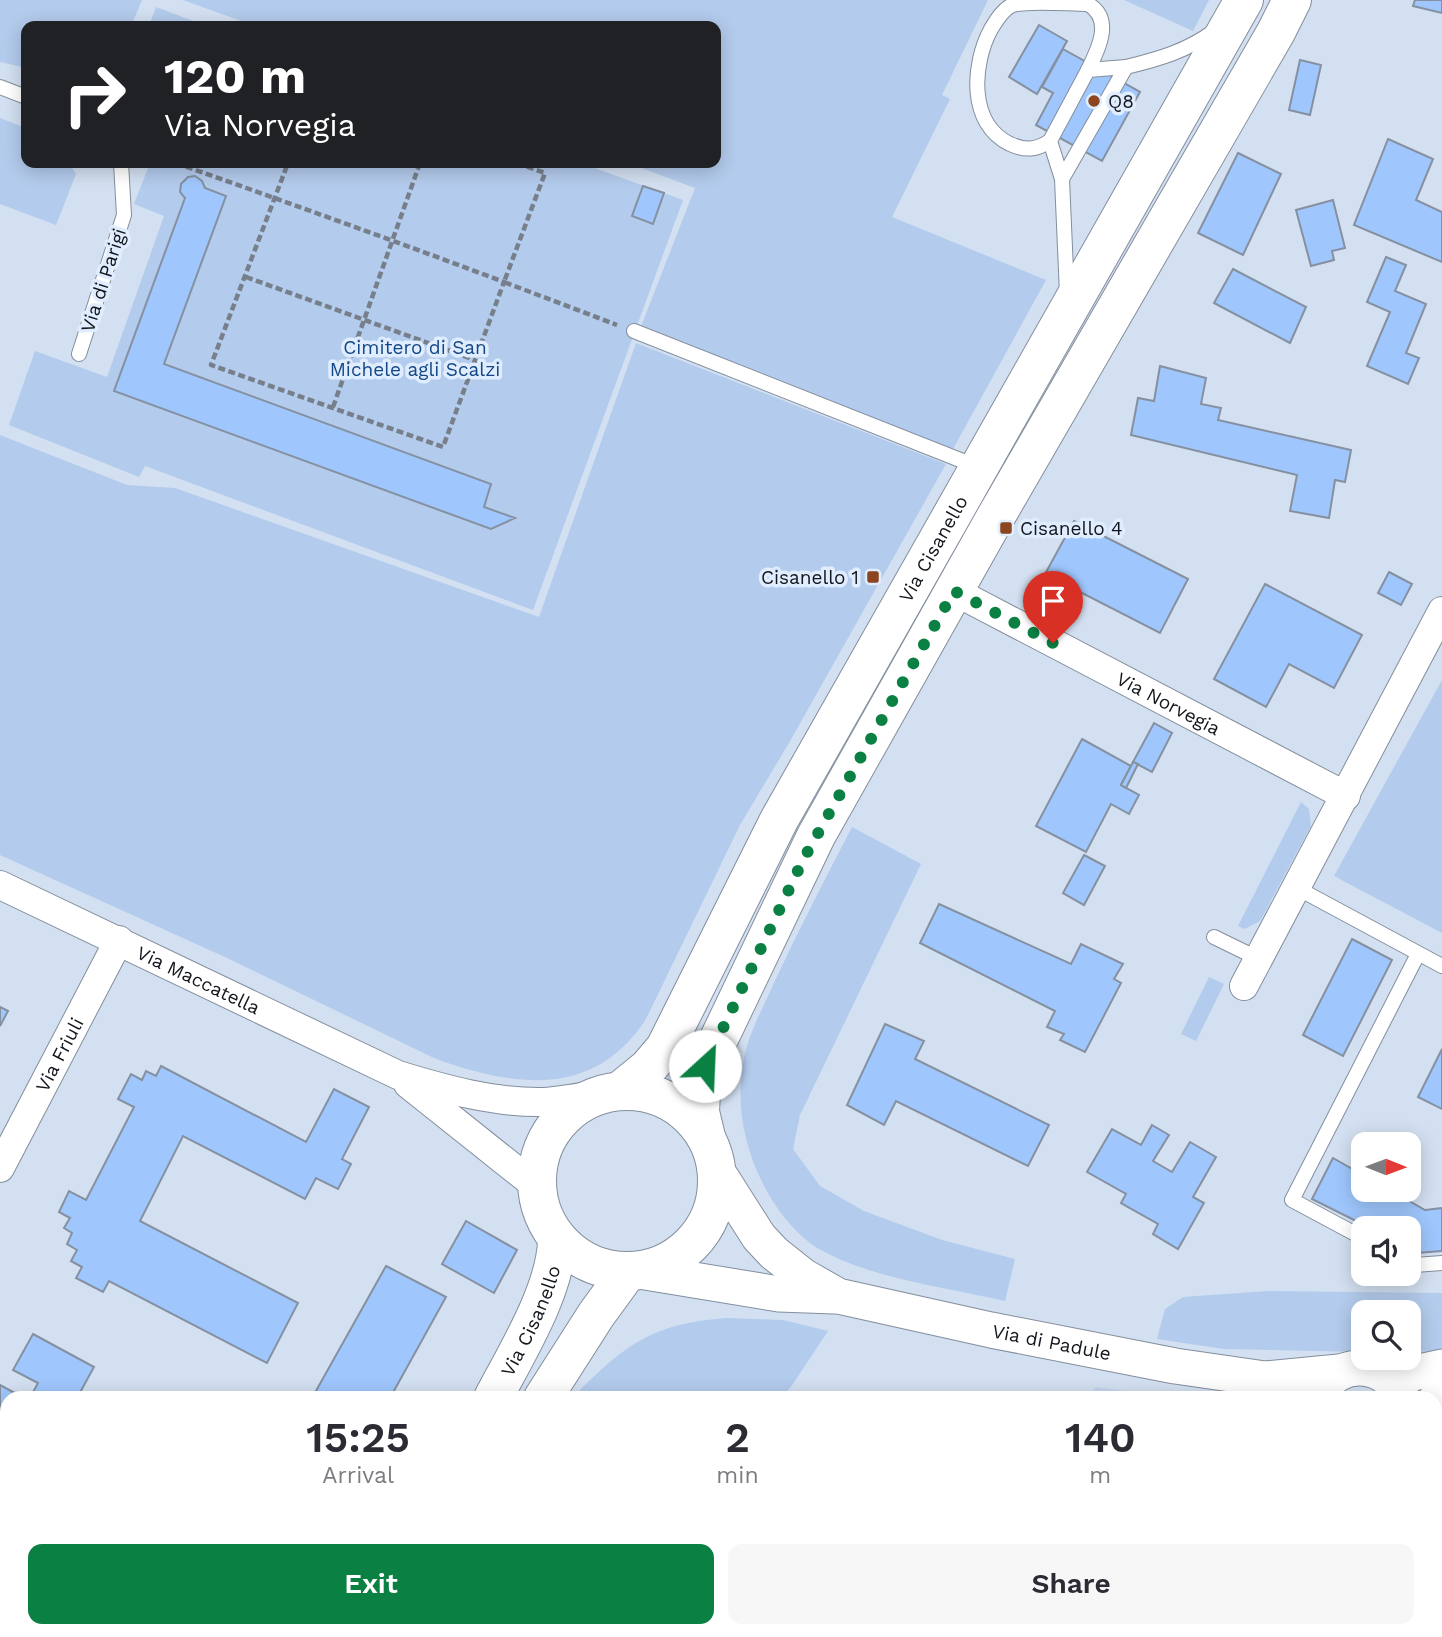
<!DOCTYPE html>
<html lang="en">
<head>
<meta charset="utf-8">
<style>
	:root { --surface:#fff; --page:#f7f7f7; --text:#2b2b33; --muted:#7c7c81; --accent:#0b8043 }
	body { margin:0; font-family:"Work Sans",sans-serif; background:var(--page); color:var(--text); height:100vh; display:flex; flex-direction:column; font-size:26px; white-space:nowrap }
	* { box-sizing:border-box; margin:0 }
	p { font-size:23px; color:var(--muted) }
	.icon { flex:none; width:38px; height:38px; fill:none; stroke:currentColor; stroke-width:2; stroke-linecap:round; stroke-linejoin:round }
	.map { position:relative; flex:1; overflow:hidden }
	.side { position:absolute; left:0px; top:1391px; width:1442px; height:247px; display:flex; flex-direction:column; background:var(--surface); border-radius:21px 21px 0 0; box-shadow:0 4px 18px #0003 }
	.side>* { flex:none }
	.banner { position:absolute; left:21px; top:21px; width:700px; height:147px; border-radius:14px; box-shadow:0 4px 18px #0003; background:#202124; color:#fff; overflow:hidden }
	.needle { width:46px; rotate:91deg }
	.tools { position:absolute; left:1351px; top:1132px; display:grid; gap:14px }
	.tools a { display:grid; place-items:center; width:70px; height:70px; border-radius:14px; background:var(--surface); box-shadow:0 4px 18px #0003; font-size:35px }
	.pin { position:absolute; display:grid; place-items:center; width:60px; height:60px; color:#fff; margin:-72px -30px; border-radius:50% 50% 50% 0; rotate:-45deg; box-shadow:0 0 7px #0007 }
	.pin .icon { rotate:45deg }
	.me { position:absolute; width:77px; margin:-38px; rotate:25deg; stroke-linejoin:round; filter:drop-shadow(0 0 5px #0008) }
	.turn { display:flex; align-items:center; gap:24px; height:147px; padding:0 28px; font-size:32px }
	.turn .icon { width:91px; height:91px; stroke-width:2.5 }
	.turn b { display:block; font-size:49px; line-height:60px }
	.eta { display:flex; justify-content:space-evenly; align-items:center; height:119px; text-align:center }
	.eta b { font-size:42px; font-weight:600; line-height:49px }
	.cta { display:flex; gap:14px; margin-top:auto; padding:14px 28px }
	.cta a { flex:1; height:80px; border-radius:14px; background:var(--accent); color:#fff; font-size:28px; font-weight:600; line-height:80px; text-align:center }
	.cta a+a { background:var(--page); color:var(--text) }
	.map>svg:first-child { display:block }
	.built { fill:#c4d5ec }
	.green { fill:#b3cbec }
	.building { fill:#9fc7fd; stroke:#8590a0; stroke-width:2 }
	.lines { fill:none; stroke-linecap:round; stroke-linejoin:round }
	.service-casing { stroke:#838e9d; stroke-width:16 }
	.minor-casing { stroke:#838e9d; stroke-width:30 }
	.tertiary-casing { stroke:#838e9d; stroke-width:37 }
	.secondary-casing { stroke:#838e9d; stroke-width:40 }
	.path { stroke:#767f8a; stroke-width:4.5; stroke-dasharray:7 3.5; stroke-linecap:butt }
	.service { stroke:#fff; stroke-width:14 }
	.minor { stroke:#fff; stroke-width:28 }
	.tertiary { stroke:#fff; stroke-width:35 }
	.secondary { stroke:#fff; stroke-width:38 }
	.route { stroke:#0b8043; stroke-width:12; stroke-dasharray:0 21.6 }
	.poi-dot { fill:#8b451f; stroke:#e0edfe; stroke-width:2.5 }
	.labels { text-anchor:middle; stroke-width:7; stroke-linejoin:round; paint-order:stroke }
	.poi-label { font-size:19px; fill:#13171d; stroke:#e0edfe; text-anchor:start }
	.street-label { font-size:19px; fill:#13171d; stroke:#e0edfe }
	.park-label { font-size:19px; fill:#144786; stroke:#e0edfe }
</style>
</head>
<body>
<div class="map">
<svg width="1442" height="1637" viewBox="0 0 1442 1637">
	<rect width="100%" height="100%" fill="#d3e0f1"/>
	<!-- built -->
	<g class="built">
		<polygon points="1095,1387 1182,1398 1090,1398"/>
		<polygon points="635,1631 1210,1631 1207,1637 646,1637"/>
	</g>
	<!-- green -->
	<g class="green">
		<polygon points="0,0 142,0 131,26 26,26 26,68 0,62"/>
		<polygon points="183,0 988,0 942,95 950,99 892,217 1046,280 953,449 640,329 695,188 628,163 716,163 716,26 255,26"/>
		<polygon points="1124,0 1209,0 1193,31"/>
		<polygon points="156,7 204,25 208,26 149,26"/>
		<polygon points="0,118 26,128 26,163 69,163 76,174 56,225 0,204"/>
		<polygon points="150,163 581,163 683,200 533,610 145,466 139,477 9,425 35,351 107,377 164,216 134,204"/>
		<path d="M636 343 946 464 789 743 740 825 646 1019C594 1099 515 1087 436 1059L227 958 0 855V435L127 485 175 488 539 617Z"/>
		<polygon points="1442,680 1442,933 1334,876"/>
		<polygon points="1301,802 1309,809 1311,826 1260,921 1245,929 1238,926"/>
		<path d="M852 827 921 864 800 1115 793 1149 820 1186 864 1211 942 1240 1015 1259 1005 1301C949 1288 870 1278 821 1250 796 1236 775 1208 762 1182 744 1145 736 1105 743 1064 747 1036 762 1010 773 985 798 931 825 879 852 827Z"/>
		<polygon points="1209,977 1224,984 1196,1041 1181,1034"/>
		<polygon points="1268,1291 1442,1293 1442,1351 1409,1352 1409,1312 1363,1312 1363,1352 1224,1349 1157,1339 1165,1309 1183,1297"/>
		<path d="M727 1318 783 1320 828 1331 791 1387 779 1398H572C623 1346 652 1323 727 1318Z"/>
		<polygon points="1330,1631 1384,1631 1384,1637 1327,1637"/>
	</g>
	<!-- building -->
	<g class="building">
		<polygon points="1415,0 1442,0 1442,13 1413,6"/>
		<polygon points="1039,25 1067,41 1037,94 1009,77"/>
		<polygon points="1063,49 1140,92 1102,161 1036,125 1053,93 1042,87"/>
		<polygon points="1300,60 1321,65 1310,115 1289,110"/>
		<polygon points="1388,139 1433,159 1416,200 1442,212 1442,262 1354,225"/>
		<polygon points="1238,153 1281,174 1243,255 1198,233"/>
		<polygon points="195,176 202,181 205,188 226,196 164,364 491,484 484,507 515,518 491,529 114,391 185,198 180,192 181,184 188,177"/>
		<polygon points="643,186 664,193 653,224 632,216"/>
		<polygon points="1333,200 1345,248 1332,251 1334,260 1311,266 1296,210"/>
		<polygon points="1386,257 1406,265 1395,291 1426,304 1406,353 1419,358 1408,384 1367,366 1390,312 1367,302"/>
		<polygon points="1233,269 1306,307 1290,343 1214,303"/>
		<polygon points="1160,366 1206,378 1201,404 1221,408 1218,420 1351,450 1345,482 1335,480 1329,518 1290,511 1297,475 1131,435 1138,398 1154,401"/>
		<polygon points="1074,521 1188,579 1160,633 1045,574"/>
		<polygon points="1389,572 1412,584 1401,605 1378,593"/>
		<polygon points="1265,584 1362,635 1334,688 1289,664 1266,707 1214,679"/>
		<polygon points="1154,723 1172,733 1152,772 1133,762"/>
		<polygon points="1082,739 1131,766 1121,785 1139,795 1129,814 1111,804 1086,852 1036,826"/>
		<polygon points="1133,762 1138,764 1126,788 1121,785"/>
		<polygon points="1084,855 1105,866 1084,905 1063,893"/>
		<polygon points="939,904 1071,964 1081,944 1123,964 1114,979 1121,983 1085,1052 1060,1040 1064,1034 1047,1027 1055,1011 920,943"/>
		<polygon points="1352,939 1392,960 1343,1056 1303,1035"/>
		<polygon points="0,1007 8,1011 0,1026"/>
		<polygon points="885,1024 924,1041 915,1059 1049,1125 1028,1166 896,1101 884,1125 847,1105"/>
		<polygon points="1442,1049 1442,1109 1418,1097"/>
		<polygon points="161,1066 306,1142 334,1089 369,1107 342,1159 351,1164 338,1189 316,1178 305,1199 183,1136 140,1221 298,1303 267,1363 109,1281 103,1292 76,1278 82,1267 71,1261 77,1250 67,1244 72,1233 64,1228 70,1218 59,1212 69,1191 86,1200 134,1107 118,1099 131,1074 142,1080 146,1071 156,1076"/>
		<polygon points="1152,1125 1169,1135 1153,1161 1172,1172 1190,1142 1216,1157 1193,1197 1204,1203 1178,1249 1153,1234 1158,1224 1121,1203 1126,1194 1087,1172 1112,1129 1141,1145"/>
		<polygon points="1333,1158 1363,1175 1363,1190 1390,1190 1425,1210 1442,1208 1442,1251 1417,1253 1409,1248 1409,1228 1370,1228 1312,1199"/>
		<polygon points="466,1221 517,1250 494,1293 442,1264"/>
		<polygon points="386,1266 446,1297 390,1398 312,1398"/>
		<polygon points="33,1334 94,1367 77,1398 60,1398 54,1395 53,1398 30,1398 38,1383 13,1370"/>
		<polygon points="0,1385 24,1398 7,1398 7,1446 0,1442"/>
		<polygon points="0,1578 7,1582 7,1631 107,1631 104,1635 107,1637 0,1637"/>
		<polygon points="139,1631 198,1631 195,1637 136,1637"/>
		<polygon points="719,1631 784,1631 781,1637 731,1637"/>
		<polygon points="862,1631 949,1631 962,1637 859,1637"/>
	</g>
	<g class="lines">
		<defs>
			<g id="service">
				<polyline points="0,87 26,97"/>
				<path d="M1050 141C1036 150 1026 151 1010 144 968 124 972 64 991 29 996 21 1002 10 1012 5 1030 0 1067 4 1088 4 1114 19 1098 50 1088 70"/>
				<polyline points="1062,179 1050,141 1088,70 1126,67"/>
				<path d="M1067 294 1062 179 1126 67C1159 59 1187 51 1214 31"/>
				<polyline points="634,331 978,467"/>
				<polyline points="79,354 124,215 121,163"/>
				<polyline points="1297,888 1442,966"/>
				<polyline points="1214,937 1259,959"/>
				<polyline points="1363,1238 1292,1200 1418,954"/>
				<polyline points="1409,1262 1415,1265 1442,1263"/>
			</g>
			<g id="minor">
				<path id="s1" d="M954 591 1346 796"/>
				<path id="s2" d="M0 885 398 1075C444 1089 494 1103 543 1102 563 1101 583 1097 603 1093"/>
				<polyline points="1244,986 1442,611"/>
				<polyline points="408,1084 536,1186"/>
				<path id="s3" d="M0 1168 119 940"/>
			</g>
			<g id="tertiary">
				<path id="s4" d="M717 1171 759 1237 774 1253 803 1276 838 1296 991 1330 1175 1366 1265 1379 1339 1372"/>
				<polyline points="639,1271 779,1294 834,1296"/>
				<polyline points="1393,1381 1409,1374 1442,1367"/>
				<path d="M1322 1389C1344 1357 1388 1363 1402 1398"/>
				<polyline points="1435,1401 1442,1399"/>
				<polyline points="1263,1637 1266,1631"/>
			</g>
			<g id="secondary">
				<path id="s5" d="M621 1090 648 1068 665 1048 779 820 1244 0"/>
				<circle cx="627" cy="1181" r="90"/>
				<polyline points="706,1137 700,1112 702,1074 816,836 995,518 1276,32 1292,0"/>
				<path id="s6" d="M493 1398C516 1354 556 1290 557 1240"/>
				<polyline points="543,1398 596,1315 628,1271"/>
				<polyline points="370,1637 373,1631"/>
				<polyline points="419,1637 422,1631"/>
			</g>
		</defs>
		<!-- service casing -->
		<use href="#service" class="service-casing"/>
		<!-- minor casing -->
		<use href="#minor" class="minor-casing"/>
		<!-- tertiary casing -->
		<use href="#tertiary" class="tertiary-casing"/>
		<!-- secondary casing -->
		<use href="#secondary" class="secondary-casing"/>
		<!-- path -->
		<g class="path">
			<path d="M176 163C286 202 395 241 504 282L443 447 211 365 288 163"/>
			<polyline points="517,163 545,173 504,282 617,325"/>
			<polyline points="246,277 475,360"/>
			<polyline points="333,407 420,163"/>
			<polyline points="1392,1631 1393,1637"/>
			<polyline points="1016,1637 1017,1635 1034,1633 1043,1637"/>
			<polyline points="1223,1637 1226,1631"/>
			<polyline points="1318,1637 1321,1631"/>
		</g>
		<!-- service -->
		<use href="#service" class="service"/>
		<!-- minor -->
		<use href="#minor" class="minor"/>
		<!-- tertiary -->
		<use href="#tertiary" class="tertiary"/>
		<!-- secondary -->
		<use href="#secondary" class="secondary"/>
	</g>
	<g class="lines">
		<!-- route -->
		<polyline class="route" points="705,1066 803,860 954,591 1053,643"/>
	</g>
	<!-- markers -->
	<g class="poi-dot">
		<circle cx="1094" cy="101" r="7"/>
		<rect x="999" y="521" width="14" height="14" rx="3.5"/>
		<rect x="866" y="570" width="14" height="14" rx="3.5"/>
	</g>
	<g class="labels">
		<!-- poi labels -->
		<g class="poi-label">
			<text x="1108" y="108">Q8</text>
			<text x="1020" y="535">Cisanello 4</text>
			<text x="859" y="584" text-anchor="end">Cisanello 1</text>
		</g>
		<!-- street labels -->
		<g class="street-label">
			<text transform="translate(103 280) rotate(-72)" y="7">Via di Parigi</text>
			<text dy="7" stroke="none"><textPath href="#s5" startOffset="628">Via Cisanello</textPath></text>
			<text dy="7" stroke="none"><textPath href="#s1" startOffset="242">Via Norvegia</textPath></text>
			<text dy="7" stroke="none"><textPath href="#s2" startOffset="220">Via Maccatella</textPath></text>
			<text dy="7" stroke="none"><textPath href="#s3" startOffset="128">Via Friuli</textPath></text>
			<text dy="7" stroke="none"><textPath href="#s6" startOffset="86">Via Cisanello</textPath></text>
			<text dy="7" stroke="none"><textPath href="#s4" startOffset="396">Via di Padule</textPath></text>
		</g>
		<!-- park labels -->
		<g class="park-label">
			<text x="415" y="354">Cimitero di San<tspan x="415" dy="22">Michele agli Scalzi</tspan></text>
		</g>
	</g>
</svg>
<div class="tools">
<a><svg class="needle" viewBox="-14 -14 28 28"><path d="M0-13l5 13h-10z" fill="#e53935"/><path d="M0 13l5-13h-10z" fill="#7c7c81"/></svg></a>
<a><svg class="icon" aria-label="sound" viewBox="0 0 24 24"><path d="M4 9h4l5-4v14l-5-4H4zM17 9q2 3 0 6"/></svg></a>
<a><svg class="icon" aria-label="search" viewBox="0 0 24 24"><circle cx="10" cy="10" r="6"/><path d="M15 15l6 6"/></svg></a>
</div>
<div class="pin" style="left:1053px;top:643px;background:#d93025"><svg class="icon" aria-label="arrive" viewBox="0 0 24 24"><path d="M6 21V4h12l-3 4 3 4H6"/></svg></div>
<svg class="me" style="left:705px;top:1066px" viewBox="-20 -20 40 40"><circle r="19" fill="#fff"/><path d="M0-13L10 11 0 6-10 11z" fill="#0b8043"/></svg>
<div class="banner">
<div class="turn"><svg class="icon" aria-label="right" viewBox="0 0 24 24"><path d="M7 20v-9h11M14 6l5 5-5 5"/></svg><div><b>120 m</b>Via Norvegia</div></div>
</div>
<section class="side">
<div class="eta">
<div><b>15:25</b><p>Arrival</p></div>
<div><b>2</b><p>min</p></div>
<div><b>140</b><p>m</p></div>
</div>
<div class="cta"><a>Exit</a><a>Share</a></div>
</section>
</div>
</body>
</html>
